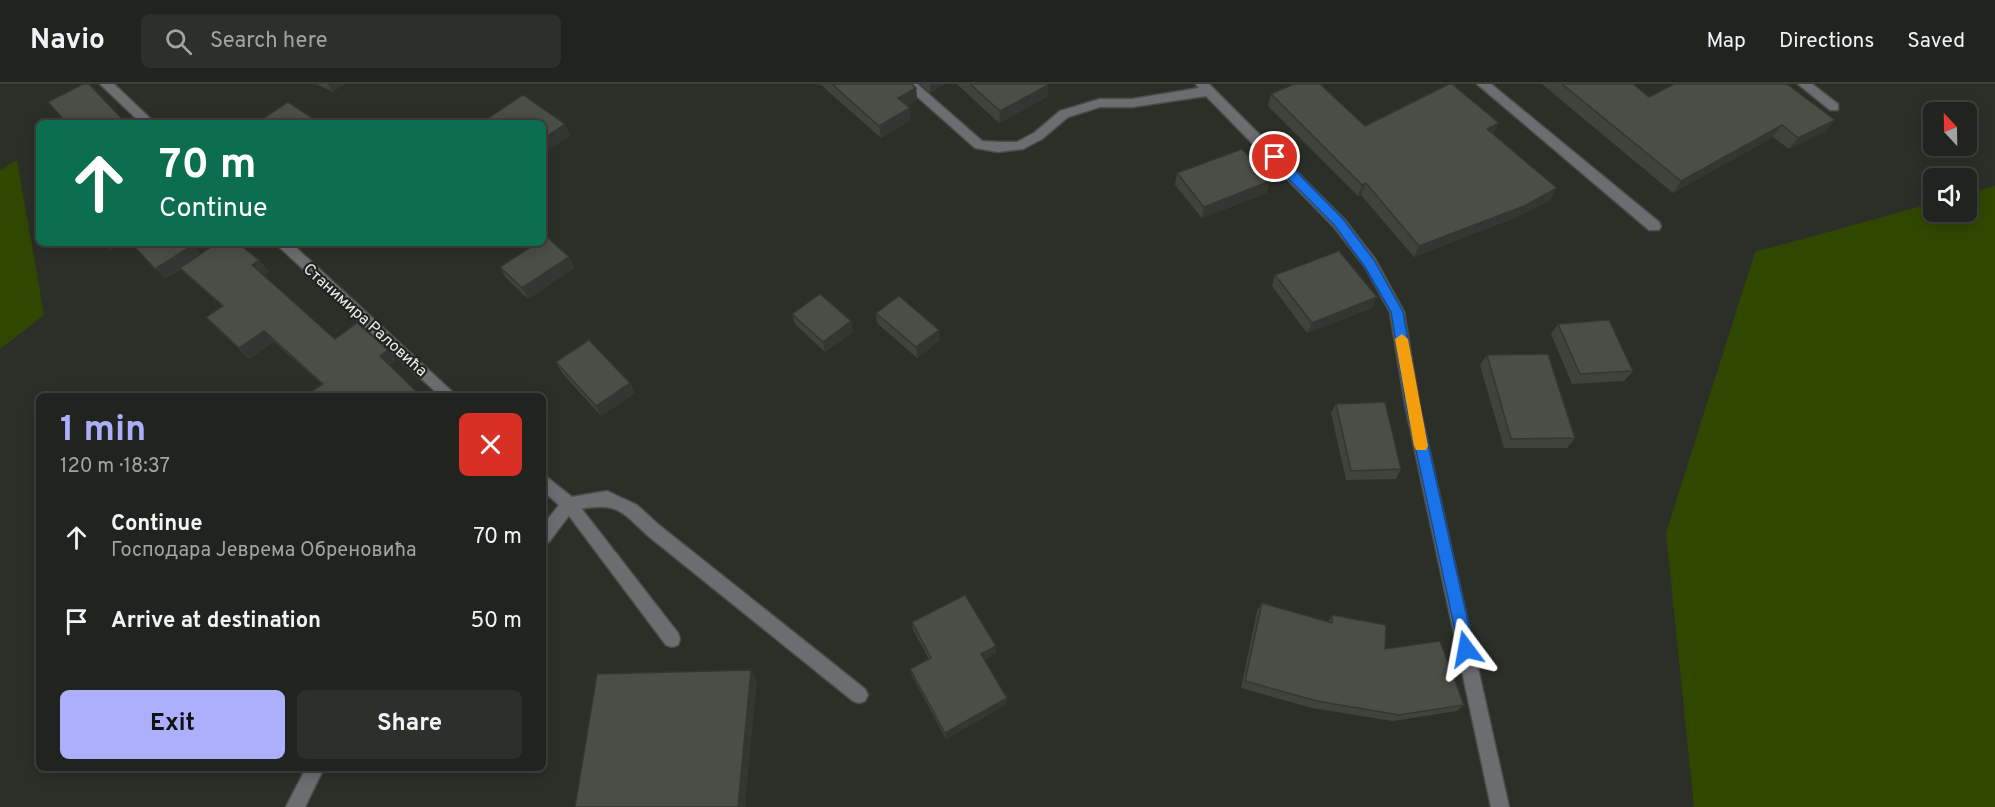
<!DOCTYPE html>
<html lang="en">
<head>
<meta charset="utf-8">
<style>
	:root { --surface:#21231e; --page:#2d2f2b; --text:#f1f3f6; --muted:#a2a4a4; --line:#3e403c; --accent:#acaffb }
	body { margin:0; font-family:Overpass,sans-serif; background:var(--page); color:var(--text); height:100vh; display:flex; flex-direction:column; font-size:22px; white-space:nowrap }
	* { box-sizing:border-box; margin:0 }
	p { font-size:20px; color:var(--muted) }
	.icon { flex:none; width:33px; height:33px; fill:none; stroke:currentColor; stroke-width:2; stroke-linecap:round; stroke-linejoin:round }
	.map { position:relative; flex:1; overflow:hidden }
	.sheet { position:absolute; left:36px; top:309px; width:510px; height:378px; display:flex; flex-direction:column; background:var(--surface); border-radius:9px; box-shadow:0 3px 15px #0003,0 0 0 2px var(--line) }
	.sheet>* { flex:none }
	.banner { position:absolute; left:36px; top:36px; width:510px; height:126px; border-radius:9px; box-shadow:0 3px 15px #0003,0 0 0 2px var(--line); background:#0b6e4f; color:#fff; overflow:hidden }
	.needle { width:39px; rotate:338deg }
	.buttons { position:absolute; left:1923px; top:18px; display:grid; gap:12px }
	.buttons a { display:grid; place-items:center; width:54px; height:54px; border-radius:9px; background:var(--surface); box-shadow:0 3px 15px #0003,0 0 0 2px var(--line); font-size:30px }
	.pin { position:absolute; display:grid; place-items:center; width:51px; height:51px; color:#fff; margin:-26px; border:3px solid #fff; border-radius:50%; box-shadow:0 2px 6px #0007 }
	.me { position:absolute; width:66px; margin:-33px; rotate:347deg; stroke-linejoin:round; filter:drop-shadow(0 0 4px #0008) }
	.turn { display:flex; align-items:center; gap:21px; height:126px; padding:0 24px; font-size:27px }
	.turn .icon { width:78px; height:78px; stroke-width:2.5 }
	.turn b { display:block; font-size:42px; line-height:51px }
	.round { display:grid; place-items:center; flex:none; width:63px; height:63px; border-radius:9px; background:var(--page) }
	.head { display:flex; align-items:center; justify-content:space-between; height:102px; padding:0 24px }
	h1 { font-size:36px; font-weight:700; line-height:45px; color:var(--accent) }
	.cta { display:flex; gap:12px; margin-top:auto; padding:12px 24px }
	.cta a { flex:1; height:69px; border-radius:9px; background:var(--accent); color:#111; font-size:24px; font-weight:700; line-height:69px; text-align:center }
	.cta a+a { background:var(--page); color:var(--text) }
	ul { padding:0; list-style:none }
	li { display:flex; align-items:center; gap:18px; height:84px; padding:0 24px }
	li div { flex:1 }
	li b { display:block; font-size:22px }
	li em { font-style:normal }
	header { display:flex; align-items:center; gap:36px; box-sizing:border-box; height:84px; padding:0 30px; background:var(--surface); border-bottom:2px solid var(--line) }
	header strong { font-size:28px }
	nav { display:flex; gap:33px; margin-inline-start:auto; font-size:21px }
	.search { width:420px; height:54px; background:var(--page); display:flex; align-items:center; gap:15px; box-sizing:border-box; padding:0 21px; border-radius:9px; color:var(--muted); font-size:22px }
	.map>svg:first-child { display:block }
	.green { fill:#304700 }
	.lines { fill:none; stroke-linecap:round; stroke-linejoin:round }
	.service-casing { stroke:#4a4d47; stroke-width:3 }
	.minor-casing { stroke:#4a4d47; stroke-width:3 }
	.service { fill:#6c6d71; fill-rule:evenodd }
	.minor { fill:#6c6d71; fill-rule:evenodd }
	.wall { fill:#40433c }
	.shaded-wall { fill:#343731 }
	.building { fill:#4b4e46; stroke:#343731; stroke-width:1.5 }
	.route { fill:#1a73e8; stroke:#114b97; stroke-width:1.5 }
	.slow { fill:#f59e0b }
	.labels { text-anchor:middle; stroke-width:4.5; stroke-linejoin:round; paint-order:stroke }
	.street-label { font-size:16px; fill:#e9ece7; stroke:#22251f }
</style>
</head>
<body>
<header>
<strong>Navio</strong>
<div class="search"><svg class="icon" aria-label="search" viewBox="0 0 24 24"><circle cx="10" cy="10" r="6"/><path d="M15 15l6 6"/></svg>Search here</div>
<nav><a>Map</a><a>Directions</a><a>Saved</a></nav>
</header>
<div class="map">
<svg width="1995" height="723" viewBox="0 0 1995 723">
	<rect width="100%" height="100%" fill="#2c2f28"/>
	<!-- green -->
	<g class="green">
		<polygon points="17,76 44,231 0,265 0,86"/>
		<polygon points="1995,102 1995,723 1694,723 1666,449 1755,168 1933,119 1934,128 1966,128 1967,110"/>
	</g>
	<g class="lines">
		<defs>
			<polygon id="service" points="569,413 574,415 678,549 680,555 678,561 672,563 666,561 564,425 561,420 564,415"/>
			<g id="minor">
				<polygon points="100,0 114,0 155,39 141,39"/>
				<polygon points="903,0 917,0 982,57 998,58 1017,58 1034,49 1060,27 1100,15 1132,15 1199,4 1196,0 1209,0 1344,135 1375,175 1404,228 1419,320 1509,723 1491,723 1405,320 1390,228 1365,183 1334,143 1206,12 1132,23 1100,23 1068,33 1042,55 1023,65 998,68 975,64"/>
				<polygon points="1477,0 1491,0 1659,138 1661,142 1659,146 1649,146"/>
				<polygon points="1798,0 1812,0 1838,20 1838,26 1830,26"/>
				<polygon points="275,159 291,159 457,312 440,312"/>
				<path d="M543 390 572 413 607 407 637 421 659 441 865 605 868 611 865 617 859 619 853 617 647 451C617 422 615 419 573 426L549 458 543 460V441L559 421 543 407Z"/>
				<polygon points="306,684 324,684 305,723 286,723"/>
			</g>
		</defs>
		<!-- service casing -->
		<use href="#service" class="service-casing"/>
		<!-- minor casing -->
		<use href="#minor" class="minor-casing"/>
		<!-- service -->
		<use href="#service" class="service"/>
		<!-- minor -->
		<use href="#minor" class="minor"/>
	</g>
	<!-- wall -->
	<g class="wall">
		<polygon points="316,0 344,0 333,8"/>
		<polygon points="820,0 912,0 916,4 917,16 907,21 911,36 881,54"/>
		<polygon points="920,0 945,0 930,9"/>
		<polygon points="957,0 1047,0 1048,1 1047,13 999,39"/>
		<polygon points="1542,0 1633,0 1649,13 1835,36 1826,47 1789,65 1773,53 1673,109"/>
		<polygon points="1271,10 1365,42 1499,39 1493,50 1550,116 1517,133 1414,173 1361,111 1358,112 1268,22"/>
		<polygon points="1177,89 1270,97 1266,109 1202,134 1175,101"/>
		<polygon points="191,159 201,170 259,176 269,187 263,191 335,255 397,276 322,300 274,258 249,275 216,243 222,222 191,195 181,185 165,195"/>
		<polygon points="569,173 574,184 528,215 506,194 500,183"/>
		<polygon points="1275,191 1372,224 1307,249 1272,202"/>
		<polygon points="876,229 940,256 917,274 877,239"/>
		<polygon points="792,230 851,237 853,248 825,268 795,240"/>
		<polygon points="1558,240 1633,287 1624,297 1572,300 1551,250"/>
		<polygon points="1487,271 1575,354 1567,364 1504,364 1480,281"/>
		<polygon points="556,278 635,309 601,332 562,289"/>
		<polygon points="1336,320 1401,385 1396,395 1346,396 1331,329"/>
		<polygon points="1262,519 1328,538 1332,531 1385,565 1464,621 1457,627 1393,637 1312,624 1241,604 1257,527"/>
		<polygon points="912,538 996,562 996,569 984,576 1007,620 946,655 912,592 910,585 929,575 913,546"/>
	</g>
	<!-- shaded-wall -->
	<g class="shaded-wall">
		<polygon points="328,0 344,0 333,8"/>
		<polygon points="930,0 945,0 930,9"/>
		<polygon points="1048,1 1047,13 999,39 1000,27"/>
		<polygon points="916,4 917,16 899,26 898,14"/>
		<polygon points="910,24 911,36 881,54 879,42"/>
		<polygon points="1835,36 1826,47 1789,65 1798,54"/>
		<polygon points="1499,39 1493,50 1487,45"/>
		<polygon points="565,40 570,52 543,70 543,55"/>
		<polygon points="1782,41 1773,53 1673,109 1681,97"/>
		<polygon points="1270,97 1266,109 1202,134 1204,123"/>
		<polygon points="1366,99 1361,111 1358,112 1362,101"/>
		<polygon points="1557,104 1550,116 1517,133 1414,173 1419,162"/>
		<polygon points="103,159 121,159 110,166"/>
		<polygon points="193,161 203,172 165,195 155,185"/>
		<polygon points="569,173 574,184 528,215 522,204"/>
		<polygon points="259,176 269,187 262,192 252,181"/>
		<polygon points="1377,213 1372,224 1307,249 1312,239"/>
		<polygon points="851,237 853,248 825,268 823,258"/>
		<polygon points="939,246 940,256 917,274 916,263"/>
		<polygon points="264,247 274,258 249,275 239,264"/>
		<polygon points="388,266 397,276 389,282 380,272"/>
		<polygon points="630,299 635,309 601,332 596,322"/>
		<polygon points="996,562 996,569 981,577 981,570"/>
		<polygon points="751,586 757,596 745,723 738,723"/>
		<polygon points="1007,614 1007,620 946,655 945,649"/>
	</g>
	<!-- building -->
	<g class="building">
		<polygon points="83,0 89,0 126,39 67,39 48,18"/>
		<polygon points="832,0 912,0 916,4 898,14 910,24 879,42"/>
		<polygon points="970,0 1047,0 1048,1 1000,27"/>
		<polygon points="1294,0 1320,0 1365,42 1449,0 1452,0 1499,39 1487,45 1557,104 1524,122 1419,162 1366,99 1362,101 1271,10"/>
		<polygon points="1562,0 1633,0 1649,13 1674,0 1787,0 1835,36 1798,54 1782,41 1681,97"/>
		<polygon points="523,11 565,40 543,55 543,39 481,39"/>
		<polygon points="288,18 320,39 257,39"/>
		<polygon points="1242,65 1270,97 1204,123 1177,89"/>
		<polygon points="546,152 569,173 522,204 500,183 537,159 543,159 543,155"/>
		<polygon points="131,159 191,159 193,161 155,185"/>
		<polygon points="217,159 238,159 259,176 252,181 335,255 357,239 388,266 380,272 421,312 305,312 323,300 264,247 239,264 206,233 223,222 180,184"/>
		<polygon points="1339,167 1377,213 1312,239 1275,191"/>
		<polygon points="820,210 851,237 823,258 792,230"/>
		<polygon points="899,212 939,246 916,263 876,229"/>
		<polygon points="1609,236 1633,287 1580,290 1558,240"/>
		<polygon points="589,256 630,299 596,322 556,278"/>
		<polygon points="1548,270 1575,354 1511,355 1487,271"/>
		<polygon points="1385,318 1401,385 1351,387 1336,320"/>
		<polygon points="965,511 996,562 981,570 1007,614 945,649 910,585 931,574 912,538"/>
		<polygon points="1262,519 1332,539 1332,531 1386,541 1385,565 1440,557 1464,621 1399,631 1317,617 1245,597"/>
		<polygon points="751,586 738,723 575,723 597,590"/>
	</g>
	<!-- route -->
	<polygon class="route" points="1275,69 1279,70 1343,135 1374,176 1403,228 1419,320 1474,565 1472,570 1466,572 1461,570 1459,565 1406,320 1391,228 1365,183 1335,142 1270,76 1270,70"/>
	<!-- slow -->
	<polygon class="slow" points="1402,250 1408,255 1428,362 1426,366 1416,366 1414,362 1395,255"/>
	<g class="labels">
		<!-- street labels -->
		<g class="street-label">
			<text transform="translate(366 235) rotate(42)" y="6">Станимира Раловића</text>
		</g>
	</g>
</svg>
<div class="buttons">
<a><svg class="needle" viewBox="-14 -14 28 28"><path d="M0-13l5 13h-10z" fill="#e53935"/><path d="M0 13l5-13h-10z" fill="#a2a4a4"/></svg></a>
<a><svg class="icon" aria-label="sound" viewBox="0 0 24 24"><path d="M4 9h4l5-4v14l-5-4H4zM17 9q2 3 0 6"/></svg></a>
</div>
<div class="pin" style="left:1275px;top:73px;background:#d93025"><svg class="icon" aria-label="arrive" viewBox="0 0 24 24"><path d="M6 21V4h12l-3 4 3 4H6"/></svg></div>
<svg class="me" style="left:1466px;top:565px" viewBox="-20 -20 40 40"><path d="M0-17L14 15 0 8-14 15z" fill="#1a73e8" stroke="#fff" stroke-width="4"/></svg>
<div class="banner">
<div class="turn"><svg class="icon" aria-label="ahead" viewBox="0 0 24 24"><path d="M12 20V5M6 11l6-6 6 6"/></svg><div><b>70 m</b>Continue</div></div>
</div>
<section class="sheet">
<div class="head"><div><h1>1 min</h1><p>120 m · 18:37</p></div><a class="round" style="background:#d93025;color:#fff"><svg class="icon" aria-label="close" viewBox="0 0 24 24"><path d="M6 6l12 12M18 6L6 18"/></svg></a></div>
<ul>
<li><svg class="icon" aria-label="ahead" viewBox="0 0 24 24"><path d="M12 20V5M6 11l6-6 6 6"/></svg><div><b>Continue</b><p>Господара Јеврема Обреновића</p></div><em>70 m</em></li>
<li><svg class="icon" aria-label="arrive" viewBox="0 0 24 24"><path d="M6 21V4h12l-3 4 3 4H6"/></svg><div><b>Arrive at destination</b></div><em>50 m</em></li>
</ul>
<div class="cta"><a>Exit</a><a>Share</a></div>
</section>
</div>
</body>
</html>
